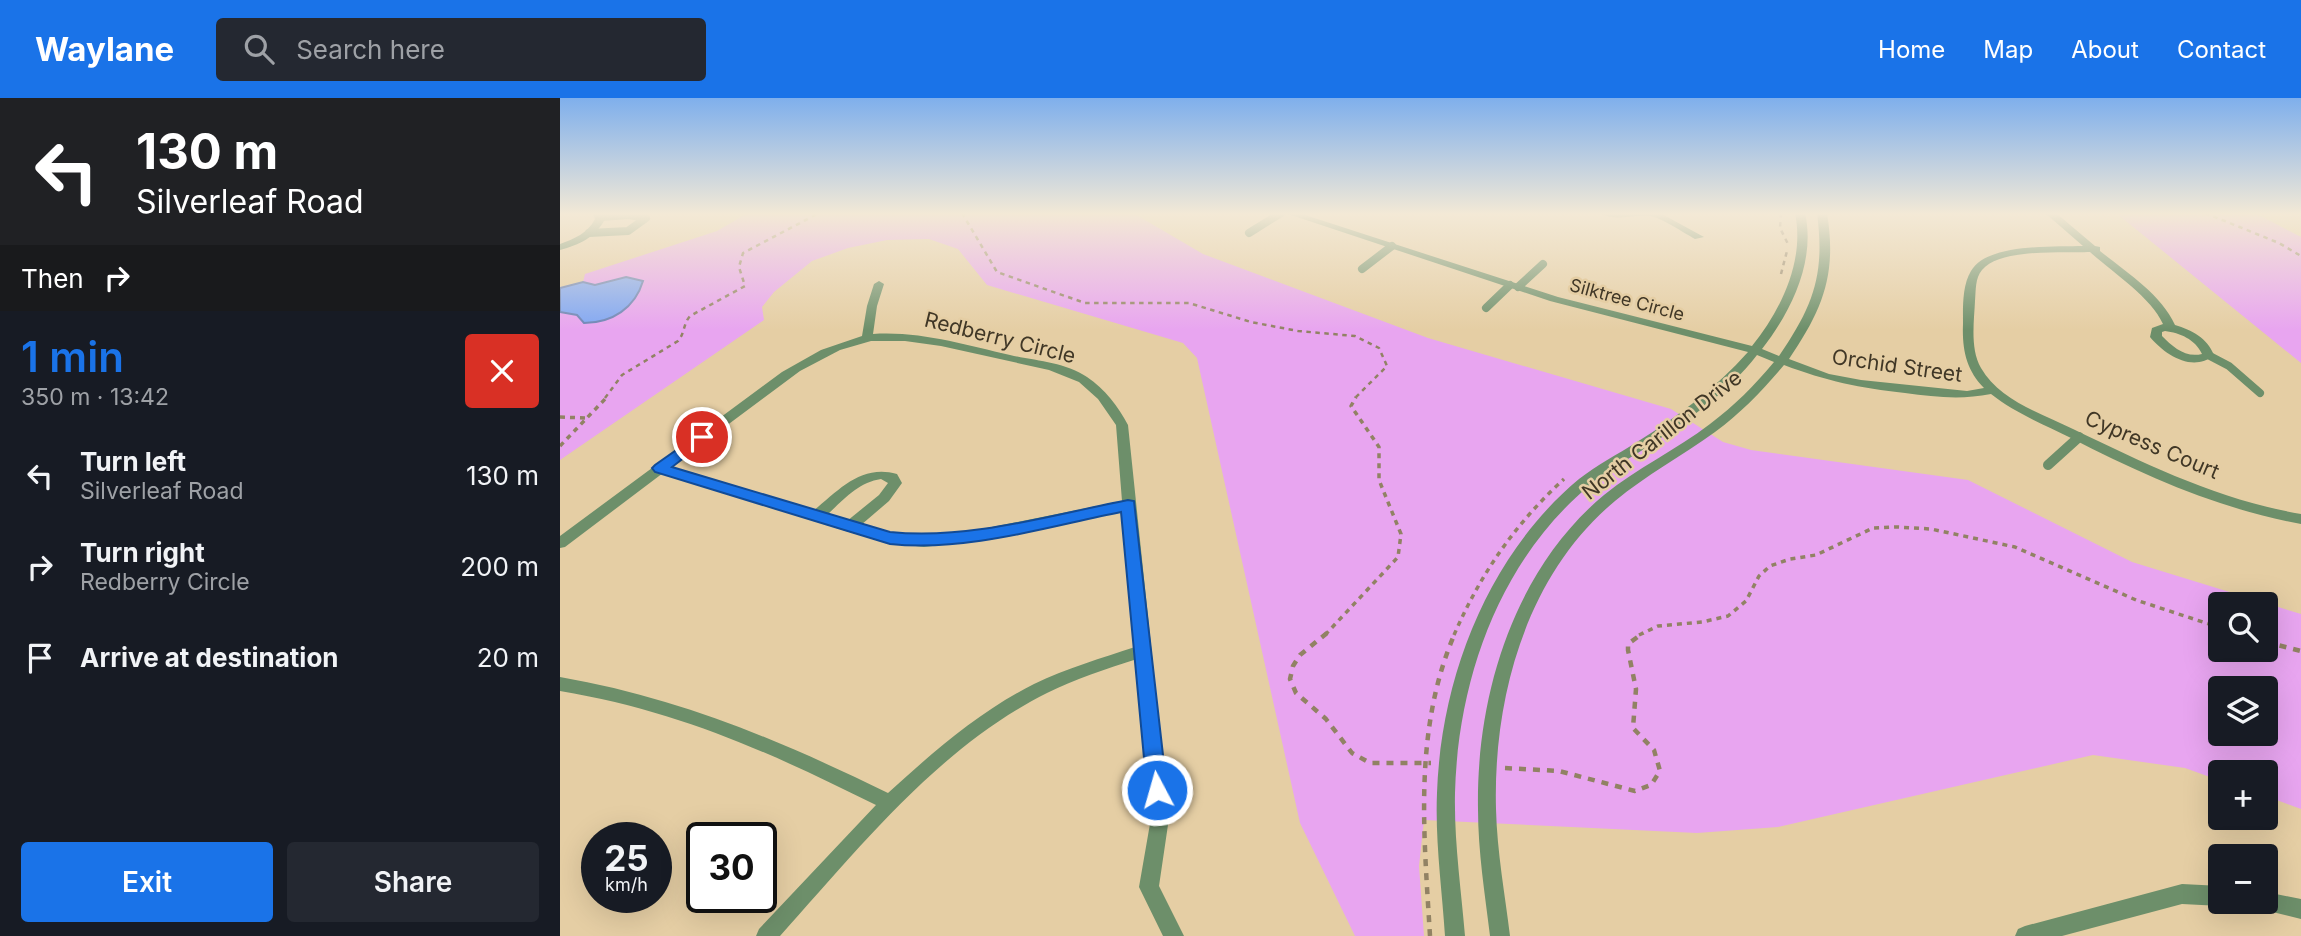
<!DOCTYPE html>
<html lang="en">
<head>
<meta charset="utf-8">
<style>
	:root { --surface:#171b24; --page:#242831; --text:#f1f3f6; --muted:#9ea1a6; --accent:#1a73e8 }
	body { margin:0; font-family:Inter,sans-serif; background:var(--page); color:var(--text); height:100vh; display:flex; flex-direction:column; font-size:26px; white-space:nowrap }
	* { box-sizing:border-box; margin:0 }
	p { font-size:23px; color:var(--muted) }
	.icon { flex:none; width:38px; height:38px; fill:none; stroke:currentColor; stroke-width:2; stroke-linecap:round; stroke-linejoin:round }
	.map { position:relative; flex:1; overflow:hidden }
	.drawer { display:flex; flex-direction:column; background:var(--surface); width:560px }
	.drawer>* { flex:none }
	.hud { background:#202124; color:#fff; overflow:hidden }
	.controls { position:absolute; left:1648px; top:494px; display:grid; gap:14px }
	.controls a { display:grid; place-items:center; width:70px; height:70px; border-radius:7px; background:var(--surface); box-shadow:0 7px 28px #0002; font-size:35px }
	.speed { position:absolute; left:21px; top:724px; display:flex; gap:14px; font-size:35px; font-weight:700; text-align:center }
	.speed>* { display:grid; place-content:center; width:91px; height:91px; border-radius:50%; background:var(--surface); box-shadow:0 7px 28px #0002; line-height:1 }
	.speed small { font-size:18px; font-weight:400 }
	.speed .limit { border:4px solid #111; border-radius:10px; background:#fff; color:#111 }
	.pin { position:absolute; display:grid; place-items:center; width:60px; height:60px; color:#fff; margin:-30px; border:4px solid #fff; border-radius:50%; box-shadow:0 2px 7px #0007 }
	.me { position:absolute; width:77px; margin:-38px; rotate:354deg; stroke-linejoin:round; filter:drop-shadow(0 0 5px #0008) }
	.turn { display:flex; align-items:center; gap:24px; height:147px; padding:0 21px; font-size:32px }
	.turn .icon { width:91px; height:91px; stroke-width:2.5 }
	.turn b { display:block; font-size:49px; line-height:60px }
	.then { display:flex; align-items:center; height:66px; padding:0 21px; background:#0003; gap:14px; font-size:26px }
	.round { display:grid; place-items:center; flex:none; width:74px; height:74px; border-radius:7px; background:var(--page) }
	.overview { display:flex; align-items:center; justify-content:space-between; height:119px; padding:0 21px }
	h1 { font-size:42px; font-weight:600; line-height:52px; color:var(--accent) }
	.cta { display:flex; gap:14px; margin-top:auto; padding:14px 21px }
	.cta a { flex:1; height:80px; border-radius:7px; background:var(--accent); color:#fff; font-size:28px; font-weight:600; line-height:80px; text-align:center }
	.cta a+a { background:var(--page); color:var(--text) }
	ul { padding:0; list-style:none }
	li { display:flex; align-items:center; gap:21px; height:91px; padding:0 21px }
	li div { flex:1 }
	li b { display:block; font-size:26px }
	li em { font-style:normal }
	header { display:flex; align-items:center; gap:42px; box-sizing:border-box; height:98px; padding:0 35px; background:var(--accent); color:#fff }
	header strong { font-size:33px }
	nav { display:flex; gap:38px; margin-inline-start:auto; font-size:24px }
	.search { width:490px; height:63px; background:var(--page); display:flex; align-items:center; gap:18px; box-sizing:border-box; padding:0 24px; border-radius:7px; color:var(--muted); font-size:26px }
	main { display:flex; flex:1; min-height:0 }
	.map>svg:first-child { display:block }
	.green { fill:#e8a5f0; fill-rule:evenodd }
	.water { fill:#81a7f3; stroke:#6e85b6; stroke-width:2 }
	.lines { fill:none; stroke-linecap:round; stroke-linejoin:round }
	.path-far2 { stroke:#918264; stroke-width:2.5; stroke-dasharray:4.5 4.5; stroke-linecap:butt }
	.path-far1 { stroke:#918264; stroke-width:3.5; stroke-dasharray:5 5; stroke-linecap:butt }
	.path { stroke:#918264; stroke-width:4.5; stroke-dasharray:7 7; stroke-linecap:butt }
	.service-far1 { stroke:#6d8f6a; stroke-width:8 }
	.service { stroke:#6d8f6a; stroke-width:10 }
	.minor { fill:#6d8f6a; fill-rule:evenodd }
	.route { fill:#1a73e8; stroke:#114b97; stroke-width:2 }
	.labels { text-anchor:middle; stroke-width:5; stroke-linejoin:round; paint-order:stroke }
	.far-street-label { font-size:18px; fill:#403726; stroke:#e5cea4 }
	.street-label { font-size:21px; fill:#403726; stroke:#e5cea4 }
</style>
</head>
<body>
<header>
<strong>Waylane</strong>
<div class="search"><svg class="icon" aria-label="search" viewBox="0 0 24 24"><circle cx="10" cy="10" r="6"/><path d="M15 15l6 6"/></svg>Search here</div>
<nav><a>Home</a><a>Map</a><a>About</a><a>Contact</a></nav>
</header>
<main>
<section class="drawer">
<div class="hud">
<div class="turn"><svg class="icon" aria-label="left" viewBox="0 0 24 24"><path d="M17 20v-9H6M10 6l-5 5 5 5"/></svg><div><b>130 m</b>Silverleaf Road</div></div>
<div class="then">Then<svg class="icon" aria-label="right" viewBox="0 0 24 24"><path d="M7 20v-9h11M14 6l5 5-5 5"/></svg></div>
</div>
<div class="overview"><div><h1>1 min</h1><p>350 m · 13:42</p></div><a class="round" style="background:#d93025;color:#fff"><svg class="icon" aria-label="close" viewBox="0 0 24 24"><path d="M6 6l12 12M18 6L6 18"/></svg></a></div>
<ul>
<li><svg class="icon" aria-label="left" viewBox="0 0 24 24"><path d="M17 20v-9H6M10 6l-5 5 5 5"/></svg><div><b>Turn left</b><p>Silverleaf Road</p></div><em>130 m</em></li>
<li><svg class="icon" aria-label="right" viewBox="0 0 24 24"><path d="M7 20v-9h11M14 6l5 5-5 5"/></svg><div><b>Turn right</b><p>Redberry Circle</p></div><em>200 m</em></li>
<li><svg class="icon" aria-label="arrive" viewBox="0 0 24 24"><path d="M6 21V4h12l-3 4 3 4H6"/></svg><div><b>Arrive at destination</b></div><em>20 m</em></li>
</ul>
<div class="cta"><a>Exit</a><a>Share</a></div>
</section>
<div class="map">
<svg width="1741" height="838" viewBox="0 0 1741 838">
	<rect width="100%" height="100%" fill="#e5cea4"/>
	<!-- green -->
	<g class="green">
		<path d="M188 115H573L643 156 868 240 1111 311 1163 344 1191 352 1408 382 1572 464 1741 516V711L1706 698V674H1661V683L1625 670 1533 657 1218 729 1137 735 864 722 859 768 864 838H795L740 725 637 260 623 245 427 187 398 151 369 141 327 142 288 150 252 163 214 194 202 209 204 222 0 362V190L23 184 25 176 157 133ZM1661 506H1706V551H1661ZM1661 590H1706V635H1661Z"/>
		<polygon points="1556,115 1695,115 1741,139 1741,265"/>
	</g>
	<!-- water -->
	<path class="water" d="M66 179 83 183C75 210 52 225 24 225L17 217 0 214V190L23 184 35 187Z"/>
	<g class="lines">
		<!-- path-far2 -->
		<g class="path-far2">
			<polyline points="402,115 437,174 525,205 629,205 691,224 738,233 795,238 819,250 827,268 795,300"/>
			<polyline points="1221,115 1220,130 1228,146"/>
			<polyline points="1645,115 1719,145 1741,158"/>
			<polyline points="1221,176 1227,153"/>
			<path d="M45 300 62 277 118 243C125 235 123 226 130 218L185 188 179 169 183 155 259 115"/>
		</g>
		<!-- path-far1 -->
		<g class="path-far1">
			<polyline points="0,319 25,320"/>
			<polyline points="0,348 47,299"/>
			<polyline points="765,537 838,459 841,436 819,382 819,349 791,308 796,299"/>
			<path d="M894 537C921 475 955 426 1004 381"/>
			<polyline points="1079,537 1098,528 1142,524 1168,518 1186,503 1199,478 1210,468 1230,461 1256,457 1313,430 1337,429 1371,431 1455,449 1576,502 1661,530"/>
		</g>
		<!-- path -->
		<g class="path">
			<polyline points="767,535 740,557 733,568 730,581 736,595 766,621 792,655 810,665 871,665"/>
			<polyline points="1706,544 1741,553"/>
			<polyline points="945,670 999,673 1075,693 1091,687 1100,673 1094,652 1073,630 1076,591 1068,552 1068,546 1083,535"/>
			<path d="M870 838C864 736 853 632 895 535"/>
		</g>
		<!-- service-far1 -->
		<g class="service-far1">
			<polyline points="29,135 68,133 86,120 69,117 40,119"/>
			<polyline points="689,135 721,115"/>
			<polyline points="802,171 832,148"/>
			<polyline points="958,189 983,166"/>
			<polyline points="926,210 950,187"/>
			<polyline points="1648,257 1669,268 1700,295"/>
		</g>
		<!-- service -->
		<polyline class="service" points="1488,367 1519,339"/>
		<!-- minor -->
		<g class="minor">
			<path d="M33 115H43L45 121C36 139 19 147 0 152V146C14 141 28 135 35 121Z"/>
			<path d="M725 115H739L998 199 1192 248C1221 212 1245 163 1235 115H1245C1256 163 1231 214 1202 251L1219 258C1254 207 1265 176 1257 115H1267C1277 176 1263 211 1229 261L1269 276 1301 282 1407 293 1424 290C1406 272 1402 251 1403 226 1403 209 1402 188 1411 173 1427 145 1494 149 1523 148L1485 115H1496L1535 148 1540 149V153C1566 174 1601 196 1615 227 1632 232 1647 240 1654 257 1633 275 1605 257 1590 239L1592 230 1603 226C1591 199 1552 174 1530 154 1503 155 1440 150 1422 172 1415 180 1416 192 1415 203 1414 224 1410 251 1421 270 1439 302 1482 316 1513 331 1588 367 1659 402 1741 416V426C1659 411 1585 378 1511 340 1483 326 1455 315 1431 296 1401 302 1375 299 1345 295 1300 290 1266 283 1224 267 1203 292 1181 315 1155 334 1122 358 1086 377 1055 403 966 477 933 600 936 711 937 754 945 796 950 838H930C925 796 918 754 918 711 916 597 954 472 1044 397 1077 370 1116 352 1150 326 1174 308 1195 287 1214 264L1197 257C1168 295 1127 323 1087 349 1068 362 1047 372 1030 387 940 462 898 580 895 695 894 743 901 790 905 838H885C882 791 875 743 877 695 881 579 928 457 1019 381 1037 367 1058 356 1077 344 1117 319 1156 290 1188 254L990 203ZM1605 233C1620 235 1635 241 1642 256 1625 260 1613 249 1602 238V234Z"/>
			<path d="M1040 115H1100L1144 139 1135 141C1124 135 1102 120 1090 118 1074 116 1055 124 1040 115Z"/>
			<path d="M319 183 324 186 317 208 313 236C361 233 405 247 450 257 476 263 504 264 527 279 545 291 558 308 568 327L609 720 599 788 624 838H603L579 789 591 720 577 561C546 571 515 581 487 595 379 649 299 750 220 838H196L199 831 316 707C209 654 119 613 0 593V579C120 600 219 642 328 695 373 654 420 613 474 586 507 570 542 560 575 549L563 413 407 444 364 449 330 445 289 434 103 375 5 449 0 450V438L222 274 261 252 302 238 307 208 314 186ZM311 243H345L381 248 489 272 519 284 538 301 556 327 562 403 407 434 364 439 330 435 301 427 329 403 342 385 337 376C301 366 279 392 253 413L111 369 240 273 280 252ZM321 381 328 385 319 397 287 423 267 417C283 402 299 384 321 381Z"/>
			<polygon points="1622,786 1661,788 1661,803 1669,803 1661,808 1622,806 1502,838 1455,838 1458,831 1465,828"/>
			<polygon points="1706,794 1741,801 1741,821 1696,810 1693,803 1706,803"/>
		</g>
	</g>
	<!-- sky -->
	<linearGradient id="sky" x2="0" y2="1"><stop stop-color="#7fafec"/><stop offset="0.5" stop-color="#f3e9d6"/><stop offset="1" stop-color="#f3e9d6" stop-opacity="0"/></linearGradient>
	<rect width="1741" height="232" fill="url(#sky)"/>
	<!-- route -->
	<path class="route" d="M142 334 149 339 147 342 112 369 330 434C410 442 491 417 568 402L574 403 607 692 604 699 597 702 590 699 587 692 561 414C486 429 407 454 330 446L95 374 92 370 95 367Z"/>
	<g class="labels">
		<!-- far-street labels -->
		<g class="far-street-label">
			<text transform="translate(1067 202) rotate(15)" y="6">Silktree Circle</text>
		</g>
		<!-- street labels -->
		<g class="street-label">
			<text transform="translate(440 240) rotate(14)" y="7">Redberry Circle</text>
			<text transform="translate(1337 268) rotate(8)" y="7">Orchid Street</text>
			<text transform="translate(1102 337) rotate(-38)" y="7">North Carillon Drive</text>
			<text transform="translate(1592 347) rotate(23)" y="7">Cypress Court</text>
		</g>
	</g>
</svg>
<div class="controls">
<a><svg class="icon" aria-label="search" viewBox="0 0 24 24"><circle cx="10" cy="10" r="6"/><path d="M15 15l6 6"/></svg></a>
<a><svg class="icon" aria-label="layers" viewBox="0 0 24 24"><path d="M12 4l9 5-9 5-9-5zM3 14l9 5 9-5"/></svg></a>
<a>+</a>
<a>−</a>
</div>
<div class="speed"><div>25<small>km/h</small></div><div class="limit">30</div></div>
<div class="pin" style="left:142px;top:339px;background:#d93025"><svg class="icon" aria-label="arrive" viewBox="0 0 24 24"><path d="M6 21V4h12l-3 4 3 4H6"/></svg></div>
<svg class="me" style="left:597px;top:692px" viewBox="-20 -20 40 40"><circle r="17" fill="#1a73e8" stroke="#fff" stroke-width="3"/><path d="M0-11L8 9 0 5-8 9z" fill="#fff"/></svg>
</div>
</main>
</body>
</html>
